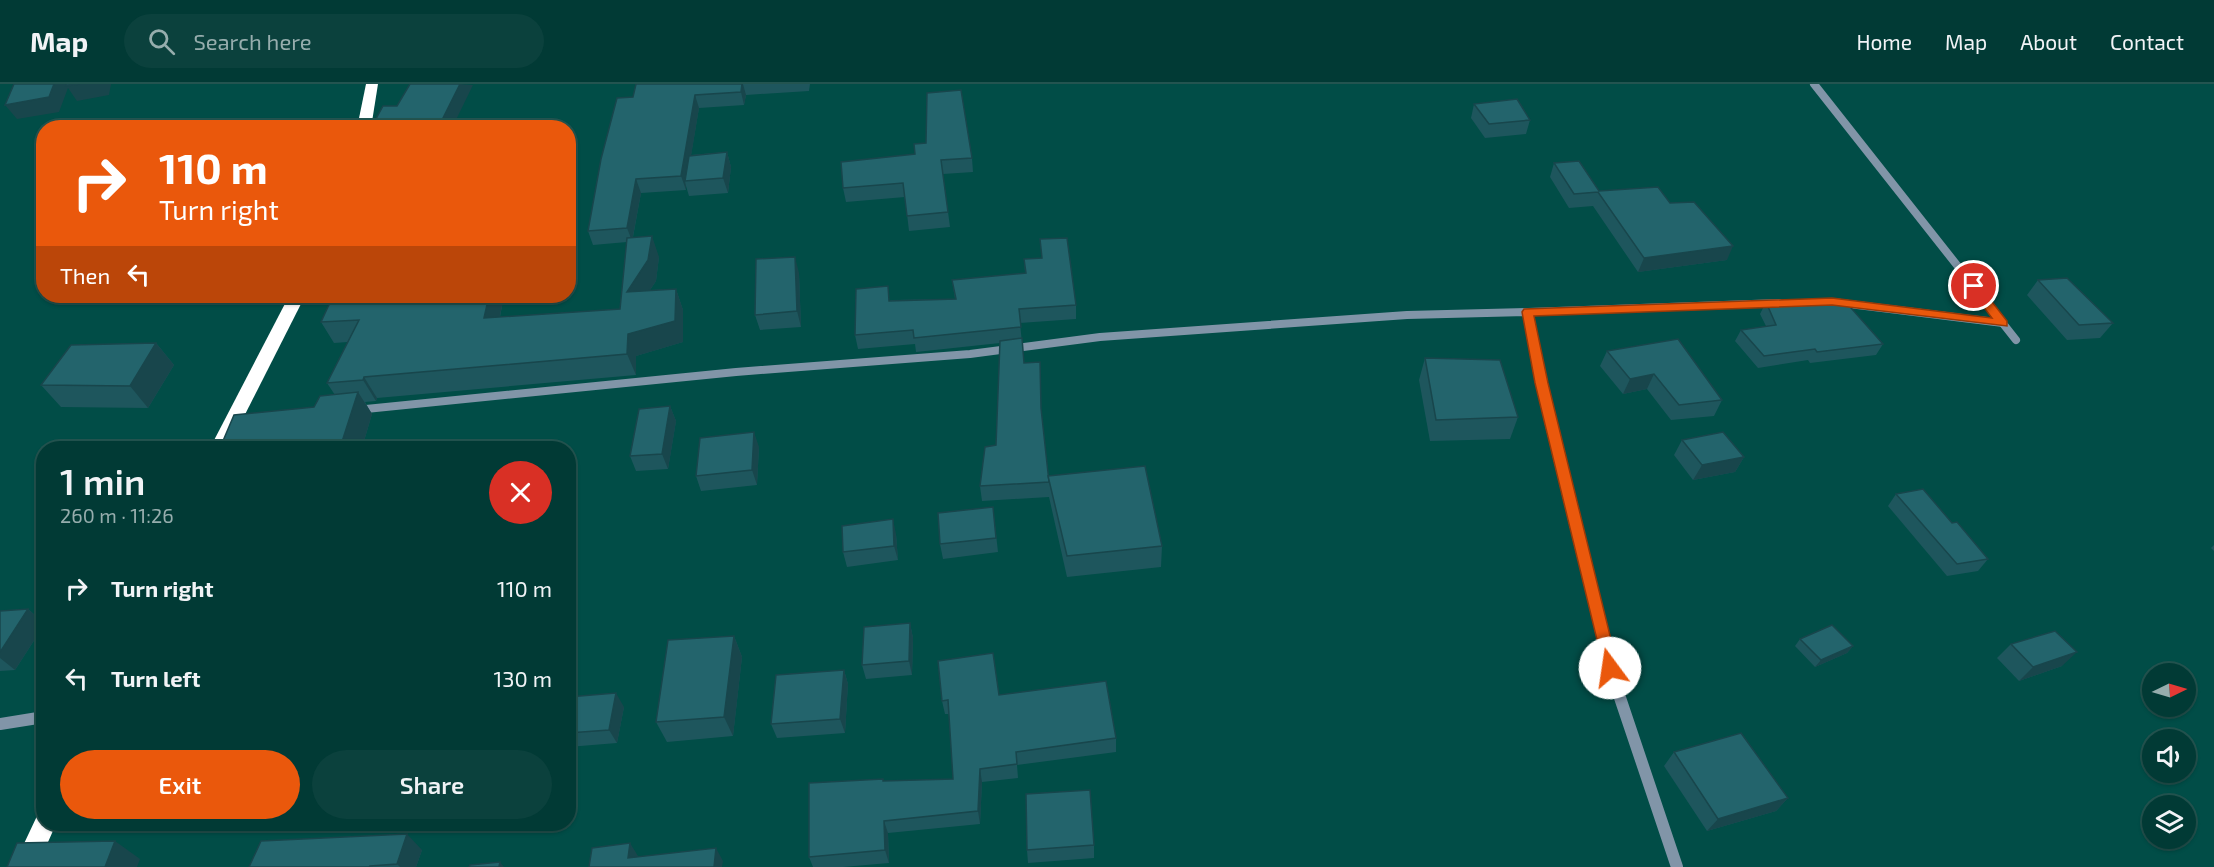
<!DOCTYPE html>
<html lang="en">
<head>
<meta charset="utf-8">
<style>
	:root { --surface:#013a35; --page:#0b413d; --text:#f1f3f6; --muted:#96adad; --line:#235450; --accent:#ea580c }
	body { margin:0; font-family:"Exo 2",sans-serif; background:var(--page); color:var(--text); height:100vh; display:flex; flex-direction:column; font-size:22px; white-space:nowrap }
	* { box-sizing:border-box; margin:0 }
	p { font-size:20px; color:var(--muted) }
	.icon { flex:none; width:33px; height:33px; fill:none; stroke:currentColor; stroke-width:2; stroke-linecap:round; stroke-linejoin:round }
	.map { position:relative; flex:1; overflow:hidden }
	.panel { position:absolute; left:36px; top:357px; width:540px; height:390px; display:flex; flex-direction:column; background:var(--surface); border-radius:24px; box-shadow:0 2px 4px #0004,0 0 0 2px var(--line) }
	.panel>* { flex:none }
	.guide { position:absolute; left:36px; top:36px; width:540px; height:183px; border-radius:24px; box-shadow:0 2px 4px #0004,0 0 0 2px var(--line); background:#ea580c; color:#fff; overflow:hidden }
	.needle { width:39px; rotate:85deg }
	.tools { position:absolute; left:2142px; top:579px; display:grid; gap:12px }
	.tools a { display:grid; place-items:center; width:54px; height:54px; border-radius:50%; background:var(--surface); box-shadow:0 2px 4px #0004,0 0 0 2px var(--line); font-size:30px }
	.pin { position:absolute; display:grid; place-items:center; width:51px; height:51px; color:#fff; margin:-26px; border:3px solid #fff; border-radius:50%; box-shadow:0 2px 6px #0007 }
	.me { position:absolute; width:66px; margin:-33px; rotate:346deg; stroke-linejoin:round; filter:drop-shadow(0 0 4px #0008) }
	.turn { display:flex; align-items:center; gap:21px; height:126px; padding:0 24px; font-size:27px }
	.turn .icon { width:78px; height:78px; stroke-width:2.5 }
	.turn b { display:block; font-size:42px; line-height:51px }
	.then { display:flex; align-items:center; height:57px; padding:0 24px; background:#0003; gap:12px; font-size:22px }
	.round { display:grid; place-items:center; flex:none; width:63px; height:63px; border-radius:32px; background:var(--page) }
	.headline { display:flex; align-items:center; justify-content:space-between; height:102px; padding:0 24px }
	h1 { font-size:36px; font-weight:600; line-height:45px }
	.primary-button { display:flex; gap:12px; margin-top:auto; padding:12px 24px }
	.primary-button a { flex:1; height:69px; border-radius:36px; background:var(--accent); color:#fff; font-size:24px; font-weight:600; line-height:69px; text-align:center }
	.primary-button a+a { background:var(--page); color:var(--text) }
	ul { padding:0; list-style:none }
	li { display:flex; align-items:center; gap:18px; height:90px; padding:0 24px }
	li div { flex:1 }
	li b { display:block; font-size:22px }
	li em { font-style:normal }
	header { display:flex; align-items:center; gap:36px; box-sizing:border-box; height:84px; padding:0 30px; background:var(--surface); border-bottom:2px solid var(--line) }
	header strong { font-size:28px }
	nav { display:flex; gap:33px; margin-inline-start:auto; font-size:21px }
	.search { width:420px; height:54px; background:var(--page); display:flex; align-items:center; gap:15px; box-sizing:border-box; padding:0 21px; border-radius:33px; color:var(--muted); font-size:22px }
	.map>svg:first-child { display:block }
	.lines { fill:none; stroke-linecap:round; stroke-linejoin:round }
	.minor-far1 { stroke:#8195a8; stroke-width:8 }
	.minor { stroke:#8195a8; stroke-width:12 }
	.highway { fill:#fff; fill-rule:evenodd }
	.wall { fill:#1e565d }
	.shaded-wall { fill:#18464c }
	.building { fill:#23646c; stroke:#18464c; stroke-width:1.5 }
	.route { fill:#ea580c; stroke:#983908; stroke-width:1.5 }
</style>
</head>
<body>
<header>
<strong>Map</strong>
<div class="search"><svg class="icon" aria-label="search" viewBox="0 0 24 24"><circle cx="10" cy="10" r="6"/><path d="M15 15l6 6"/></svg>Search here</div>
<nav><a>Home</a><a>Map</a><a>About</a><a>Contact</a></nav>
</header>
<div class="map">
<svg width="2214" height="783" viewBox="0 0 2214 783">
	<rect width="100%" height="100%" fill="#014d47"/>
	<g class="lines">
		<!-- minor-far1 -->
		<g class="minor-far1">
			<polyline points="1814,0 2016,256"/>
			<polyline points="1833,218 2003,239"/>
			<polyline points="1528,228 1779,219"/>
			<polyline points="356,326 736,288 970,270 1100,253 1407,231 1528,228 1549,333"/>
		</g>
		<!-- minor -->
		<g class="minor">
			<polyline points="1549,332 1610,584 1677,783"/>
			<polyline points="0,640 44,633"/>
		</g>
		<!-- highway -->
		<g class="highway">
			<polygon points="366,0 378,0 371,44 357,44"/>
			<polygon points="289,212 305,212 228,364 210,364"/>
			<polygon points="44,730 44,740 56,740 37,783 13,783 37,732"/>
		</g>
	</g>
	<!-- wall -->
	<g class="wall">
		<polygon points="636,0 810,0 809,7 746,11 744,21 699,24 691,71 727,68 731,83 728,109 689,112 686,102 686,106 641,109 633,153 659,173 656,197 650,206 676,205 683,226 683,258 636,272 636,291 377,314 376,317 365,318 372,330 362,364 220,364 314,323 335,311 327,299 348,258 334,259 321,238 333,212 504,212 500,233 620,225 627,158 593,161 588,147 633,13"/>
		<polygon points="1474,20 1530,36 1526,50 1485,54 1471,34"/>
		<polygon points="972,74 973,88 943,90 950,143 909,147 905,113 846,118 843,104 841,78"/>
		<polygon points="1554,79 1599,107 1670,119 1727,176 1638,188 1593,122 1569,124 1550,93"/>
		<polygon points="1024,175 1076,221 1076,235 1020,239 1024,279 1041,293 1041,331 1048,392 1162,462 1161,483 1067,493 1049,413 982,417 980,402 996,361 1000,259 916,268 915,260 858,265 855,251 891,216 955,215 952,196 1025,189"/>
		<polygon points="799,189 801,243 760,246 755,231"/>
		<polygon points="2038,196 2113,239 2100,254 2067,256 2027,211"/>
		<polygon points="1766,218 1883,260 1876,271 1810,279 1808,276 1758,284 1735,257 1741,246 1766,242 1760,230"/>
		<polygon points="156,259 174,281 148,324 61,323 41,301"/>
		<polygon points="1607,267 1722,316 1714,332 1671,336 1647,305 1623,310 1600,282"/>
		<polygon points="1425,274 1518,333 1510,355 1430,357 1419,296"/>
		<polygon points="670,322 676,337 668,385 636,387 630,372"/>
		<polygon points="1682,356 1744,373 1735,388 1693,396 1674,371"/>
		<polygon points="759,363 757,401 701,407 696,392"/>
		<polygon points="1896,410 1952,439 1988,475 1978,487 1947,492 1888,422"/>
		<polygon points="993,423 998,468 943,475 940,460"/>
		<polygon points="896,450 898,476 847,483 843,468"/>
		<polygon points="2214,461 2214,467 2211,464"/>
		<polygon points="28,525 44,539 44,541 15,586 0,587 0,527"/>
		<polygon points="910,539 913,554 912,591 866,595 862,581"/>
		<polygon points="734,552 742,573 733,652 667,658 656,638"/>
		<polygon points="1800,555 1853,562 1847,569 1815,583 1795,562"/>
		<polygon points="2011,560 2062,582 2019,597 1997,574"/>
		<polygon points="844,586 848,600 845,649 777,654 771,640"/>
		<polygon points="999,611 1116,654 1116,668 1017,681 1018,694 982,698 980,740 888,749 889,779 843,783 813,783 809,773 884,697 953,695 949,630 945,630 942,617"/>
		<polygon points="568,613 624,623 617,659 568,663"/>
		<polygon points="1674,668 1788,714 1776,727 1707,747 1664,682"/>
		<polygon points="1094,761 1094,774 1028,779 1027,766"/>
		<polygon points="422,766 416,783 249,783"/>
	</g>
	<!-- shaded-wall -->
	<g class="shaded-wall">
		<polygon points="54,0 111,0 109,11 77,17 68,4 59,28 17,35 5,21"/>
		<polygon points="460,0 473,1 452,44 438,44"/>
		<polygon points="742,0 743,0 746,11 744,21 741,8"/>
		<polygon points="695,11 699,24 687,97 685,97 686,102 686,106 681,92"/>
		<polygon points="234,35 239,44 235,44"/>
		<polygon points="727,68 731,83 728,109 723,94"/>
		<polygon points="636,95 641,109 632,157 627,144"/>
		<polygon points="652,152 659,173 656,197 635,229 627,208"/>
		<polygon points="1733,162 1727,176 1638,188 1644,174"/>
		<polygon points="795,173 799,189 801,243 797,227"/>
		<polygon points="676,205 683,226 683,258 636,272 636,291 627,270 628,250"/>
		<polygon points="489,212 504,212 495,255 484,234"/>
		<polygon points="156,259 174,281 148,324 130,302"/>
		<polygon points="1654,290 1647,305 1623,310 1630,295"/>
		<polygon points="364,293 377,314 376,317 363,296"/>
		<polygon points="358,308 372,330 362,364 340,364"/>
		<polygon points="670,322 676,337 668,385 662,370"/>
		<polygon points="754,348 759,363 757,401 752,386"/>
		<polygon points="1744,373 1735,388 1693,396 1702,381"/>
		<polygon points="893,435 896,450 898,476 894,462"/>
		<polygon points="28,525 44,539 44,541 15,586 0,574 0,568"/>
		<polygon points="910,539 913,554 912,591 909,577"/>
		<polygon points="734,552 742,573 733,652 724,633"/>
		<polygon points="1853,562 1847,569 1815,583 1821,576"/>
		<polygon points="2077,568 2062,582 2019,597 2033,583"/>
		<polygon points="844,586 848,600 845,649 840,635"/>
		<polygon points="616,609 624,623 617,659 609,646"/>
		<polygon points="980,685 982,698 980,740 978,727"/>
		<polygon points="1788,714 1776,727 1707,747 1718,735"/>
		<polygon points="884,737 888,749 889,779 885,766"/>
		<polygon points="407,750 422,766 416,783 400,783 397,780"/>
		<polygon points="115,757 140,775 137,783 105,783"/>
		<polygon points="630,759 638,772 637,783 628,774"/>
		<polygon points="716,764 723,777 722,783 714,783"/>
		<polygon points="500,778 504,783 499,783"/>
	</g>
	<!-- building -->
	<g class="building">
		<polygon points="14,0 54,0 49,13 5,21"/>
		<polygon points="67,0 79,0 66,2"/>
		<polygon points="410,0 460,0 438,44 371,44 383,22 397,22"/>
		<polygon points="636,0 742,0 741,8 695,11 681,92 636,95 627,144 588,147 601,75 617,14 633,13"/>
		<polygon points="961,6 972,74 941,76 948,128 907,132 903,99 843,104 841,78 915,70 914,60 926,59 927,9"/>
		<polygon points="1517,15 1530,36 1489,40 1474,20"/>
		<polygon points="234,35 235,44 174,44"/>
		<polygon points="727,68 723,94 685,97 689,72"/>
		<polygon points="1579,77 1599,107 1658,103 1670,119 1694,118 1733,162 1644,174 1598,108 1574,110 1554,79"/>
		<polygon points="652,152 648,176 627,208 676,205 675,237 628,250 627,270 364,293 363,296 327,299 359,236 321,238 333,212 489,212 484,234 620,225 627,154"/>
		<polygon points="1067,154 1076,221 1019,225 1021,243 914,254 913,246 855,251 856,205 888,202 889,217 956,215 952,196 1026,189 1024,175 1042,174 1040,155"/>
		<polygon points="795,173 797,227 755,231 756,175"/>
		<polygon points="2067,194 2113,239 2079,241 2038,196"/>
		<polygon points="1844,216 1883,260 1817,268 1815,265 1764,272 1741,246 1776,241 1766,218"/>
		<polygon points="1022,254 1024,279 1040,278 1041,324 1049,398 980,402 985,363 996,361 1000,257"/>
		<polygon points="1678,255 1722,316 1679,321 1654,290 1630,295 1607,267"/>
		<polygon points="156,259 130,302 41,301 71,261"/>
		<polygon points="1425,274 1500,276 1518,333 1436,336"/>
		<polygon points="358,308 340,364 220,364 234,331 314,323 320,312"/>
		<polygon points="670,322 662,370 630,372 639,325"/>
		<polygon points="754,348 752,386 696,392 700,354"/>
		<polygon points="1723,348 1744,373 1702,381 1682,356"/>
		<polygon points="1145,382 1162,462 1067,472 1048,392"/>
		<polygon points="1923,405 1952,439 1957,438 1988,475 1957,480 1896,410"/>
		<polygon points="993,423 996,454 940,460 938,429"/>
		<polygon points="893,435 894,462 843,468 842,442"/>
		<polygon points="28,525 0,568 0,527"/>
		<polygon points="910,539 909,577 862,581 864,543"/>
		<polygon points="1832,541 1853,562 1821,576 1800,555"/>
		<polygon points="2055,547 2077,568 2033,583 2011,560"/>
		<polygon points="734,552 724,633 656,638 668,556"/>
		<polygon points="993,569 999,611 1106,597 1116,654 1016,668 1017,680 980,685 978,727 884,737 885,766 809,773 809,699 883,695 883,697 953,695 948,616 942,617 938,577"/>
		<polygon points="844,586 840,635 771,640 776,591"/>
		<polygon points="616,609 609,646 568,649 568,613"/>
		<polygon points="1741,649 1788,714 1718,735 1674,668"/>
		<polygon points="1090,706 1094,761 1027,766 1026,710"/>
		<polygon points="407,750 397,780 370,782 369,783 249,783 261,757"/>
		<polygon points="115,757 105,783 7,783 17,759"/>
		<polygon points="630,759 628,774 716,764 714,783 589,783 592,764"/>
		<polygon points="500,778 499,783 469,783 470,781"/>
	</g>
	<!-- route -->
	<polygon class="route" points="1974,199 1978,200 2007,237 2007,242 1832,221 1534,232 1548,299 1618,584 1616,589 1610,591 1605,589 1535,299 1522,228 1524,225 1832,214 1992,234 1968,202"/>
</svg>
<div class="tools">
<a><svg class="needle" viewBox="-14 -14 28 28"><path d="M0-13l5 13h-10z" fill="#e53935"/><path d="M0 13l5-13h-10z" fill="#96adad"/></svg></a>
<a><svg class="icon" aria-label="sound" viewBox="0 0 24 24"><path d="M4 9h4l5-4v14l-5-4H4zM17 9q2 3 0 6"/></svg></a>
<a><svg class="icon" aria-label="layers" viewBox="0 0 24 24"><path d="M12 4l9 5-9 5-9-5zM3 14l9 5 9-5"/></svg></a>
</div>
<div class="pin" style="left:1974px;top:202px;background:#d93025"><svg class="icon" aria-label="arrive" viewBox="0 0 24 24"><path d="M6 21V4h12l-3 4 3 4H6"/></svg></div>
<svg class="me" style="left:1610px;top:584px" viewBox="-20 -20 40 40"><circle r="19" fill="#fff"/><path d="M0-13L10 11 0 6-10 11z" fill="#ea580c"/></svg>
<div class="guide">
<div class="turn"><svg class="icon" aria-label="right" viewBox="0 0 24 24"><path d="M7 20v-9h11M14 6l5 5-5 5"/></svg><div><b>110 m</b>Turn right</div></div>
<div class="then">Then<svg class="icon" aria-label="left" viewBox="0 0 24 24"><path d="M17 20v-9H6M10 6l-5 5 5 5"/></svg></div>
</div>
<section class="panel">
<div class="headline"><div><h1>1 min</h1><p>260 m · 11:26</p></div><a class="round" style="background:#d93025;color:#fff"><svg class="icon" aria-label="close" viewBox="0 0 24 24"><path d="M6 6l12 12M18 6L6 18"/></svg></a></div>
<ul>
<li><svg class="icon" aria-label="right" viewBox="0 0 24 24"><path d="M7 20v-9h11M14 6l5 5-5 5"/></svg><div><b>Turn right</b></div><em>110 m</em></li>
<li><svg class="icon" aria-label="left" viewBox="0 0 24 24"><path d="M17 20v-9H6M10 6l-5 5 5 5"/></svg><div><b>Turn left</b></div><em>130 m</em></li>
</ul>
<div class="primary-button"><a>Exit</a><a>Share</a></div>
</section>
</div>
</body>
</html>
